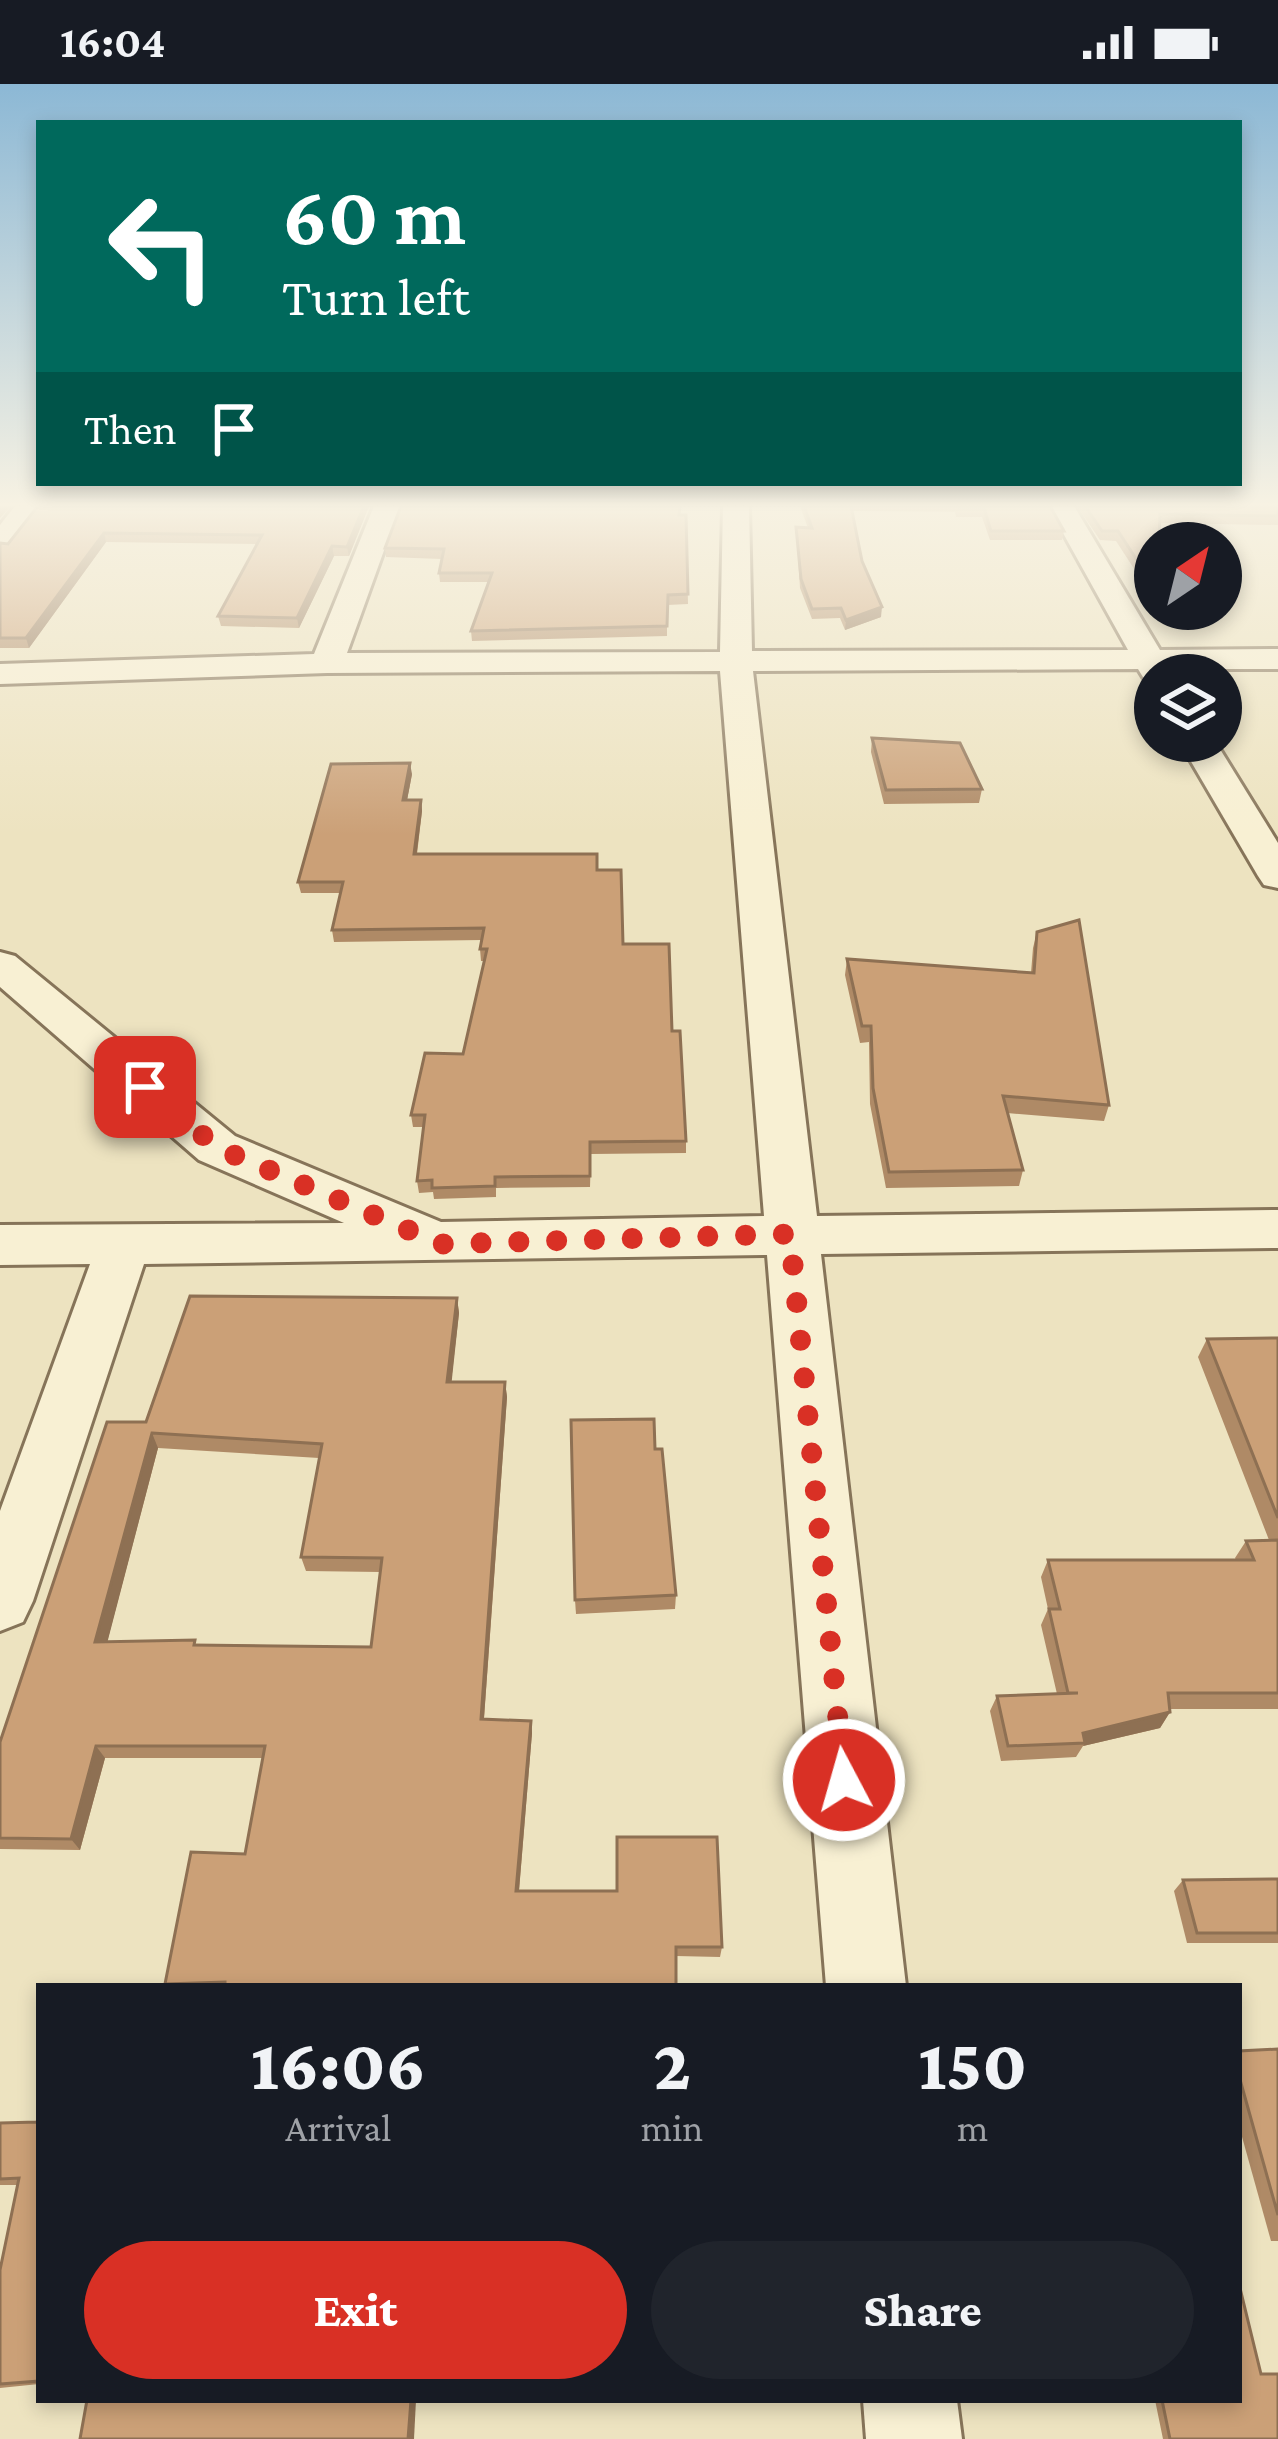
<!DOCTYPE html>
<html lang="en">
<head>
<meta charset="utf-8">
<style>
	:root { --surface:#171b24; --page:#20242c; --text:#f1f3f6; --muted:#9ea1a6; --accent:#d93025 }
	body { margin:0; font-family:"Crimson Pro",serif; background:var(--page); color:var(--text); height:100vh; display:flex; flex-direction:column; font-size:45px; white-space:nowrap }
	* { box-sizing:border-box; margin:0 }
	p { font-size:39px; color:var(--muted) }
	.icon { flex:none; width:66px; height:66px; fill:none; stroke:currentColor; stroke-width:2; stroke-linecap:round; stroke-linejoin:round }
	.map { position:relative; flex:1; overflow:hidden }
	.details { position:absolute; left:36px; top:1899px; width:1206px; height:420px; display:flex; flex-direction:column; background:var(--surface); border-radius:0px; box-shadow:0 6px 18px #0003 }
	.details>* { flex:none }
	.guide { position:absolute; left:36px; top:36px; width:1206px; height:366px; border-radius:0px; box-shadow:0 6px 18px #0003; background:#00695c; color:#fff; overflow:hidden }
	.needle { width:78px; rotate:35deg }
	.fabs { position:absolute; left:1134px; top:438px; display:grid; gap:24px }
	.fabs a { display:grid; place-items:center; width:108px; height:108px; border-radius:50%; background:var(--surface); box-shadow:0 6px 18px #0003; font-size:60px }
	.pin { position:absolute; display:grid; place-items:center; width:102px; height:102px; color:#fff; margin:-51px; border-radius:24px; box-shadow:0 6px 18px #0006 }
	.me { position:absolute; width:132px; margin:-66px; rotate:354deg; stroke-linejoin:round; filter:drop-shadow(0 0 9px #0008) }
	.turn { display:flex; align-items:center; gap:42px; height:252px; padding:0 48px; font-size:54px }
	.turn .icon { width:156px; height:156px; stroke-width:2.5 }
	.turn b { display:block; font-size:84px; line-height:102px }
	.then { display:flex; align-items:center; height:114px; padding:0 48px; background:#0003; gap:24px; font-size:45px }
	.eta { display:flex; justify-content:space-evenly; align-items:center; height:204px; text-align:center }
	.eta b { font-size:72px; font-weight:800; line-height:84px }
	.primary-button { display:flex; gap:24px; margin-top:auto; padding:24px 48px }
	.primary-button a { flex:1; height:138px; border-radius:72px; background:var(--accent); color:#fff; font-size:48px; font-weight:800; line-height:138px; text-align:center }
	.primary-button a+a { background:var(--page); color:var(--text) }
	.status { display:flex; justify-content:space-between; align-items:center; height:84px; padding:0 60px; background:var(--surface); direction:ltr }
	.status svg { height:33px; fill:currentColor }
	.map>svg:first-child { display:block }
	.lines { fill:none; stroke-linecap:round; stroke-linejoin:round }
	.street-casing { stroke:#867459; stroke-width:6 }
	.street { fill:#f8f0d3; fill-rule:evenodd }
	.wall { fill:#af8a66; fill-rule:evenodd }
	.shaded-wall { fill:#8e7053 }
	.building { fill:#cba077; stroke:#8e7053; stroke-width:3; fill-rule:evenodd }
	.route { stroke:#d93025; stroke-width:21; stroke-dasharray:0 37.8 }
</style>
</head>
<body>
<div class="status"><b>16:04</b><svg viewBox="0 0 49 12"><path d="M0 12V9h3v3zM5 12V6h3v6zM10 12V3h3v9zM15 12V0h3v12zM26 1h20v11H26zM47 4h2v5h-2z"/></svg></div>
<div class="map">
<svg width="1278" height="2355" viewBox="0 0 1278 2355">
	<rect width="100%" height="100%" fill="#ede3c0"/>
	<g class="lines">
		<defs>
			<g id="street">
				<polygon points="15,422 42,422 10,465 0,467 0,441"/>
				<polygon points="374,422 400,422 347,569 720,568 723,422 749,422 752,567 1128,566 1048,422 1074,422 1160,566 1278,565 1278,585 1171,585 1174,591 1155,591 1155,600 1146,598 1138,585 753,587 817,1132 1278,1126 1278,1164 821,1170 906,1902 826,1902 767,1171 144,1180 33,1517 23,1538 0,1547 0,1427 90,1180 0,1181 0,1141 344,1139 199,1076 0,903 0,868 15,872 235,1052 441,1138 764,1132 720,587 327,589 0,600 0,580 314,570"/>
				<polygon points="1179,657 1215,657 1278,759 1278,804 1264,801 1258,792"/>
				<polygon points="863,2316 957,2316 962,2355 866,2355"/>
			</g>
		</defs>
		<!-- street casing -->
		<use href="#street" class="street-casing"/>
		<!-- street -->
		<use href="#street" class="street"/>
	</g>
	<!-- wall -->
	<g class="wall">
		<polygon points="369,422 349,472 334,472 299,544 221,542 218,532 257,460 106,458 29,564 0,564 0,459 8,460"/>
		<polygon points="800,422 1050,422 1064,447 1062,456 990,456 982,433 956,433 955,428 852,427 862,477 881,533 845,546 840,534 812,535 800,504 796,443 808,444"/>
		<polygon points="1077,422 1278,422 1278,441 1160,439 1155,459 1155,517 1116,457 1100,456"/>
		<polygon points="680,431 686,431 688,520 667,521 667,552 472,557 471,547 489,498 440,498 439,489 442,475 386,473 385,464"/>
		<polygon points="872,654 982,705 979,719 884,720 871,668"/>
		<polygon points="412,690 407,716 421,716 422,727 417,770 598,786 623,860 672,947 686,1057 686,1069 591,1070 590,1103 496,1104 496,1113 434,1115 433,1108 419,1109 417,1097 423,1043 413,1043 411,1031 463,970 484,877 481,877 480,865 482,856 334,858 332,846 341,809 301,809 298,798"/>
		<polygon points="1037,848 1109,1021 1104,1037 1007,1029 1023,1086 1019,1102 886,1104 870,1020 869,958 860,959 845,891 847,875 1031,889 1033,864"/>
		<path d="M457 1214 459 1229 451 1298H505L507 1313 484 1635 531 1637 532 1649 519 1807 722 1863 720 1873 676 1872V1902H166L165 1900 245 1770 263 1674H105L80 1766 0 1765V1658L146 1338ZM158 1364 319 1374 301 1473 306 1487 380 1488 371 1563 107 1558Z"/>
		<polygon points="1278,1254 1278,1625 1170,1625 1170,1628 1160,1644 1083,1662 1076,1673 1001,1677 990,1627 997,1612 1057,1610 1041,1541 1048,1525 1041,1493 1048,1476 1236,1476 1235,1474 1246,1457 1269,1456 1198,1273 1207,1255"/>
		<polygon points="655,1365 676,1511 675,1525 576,1530 575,1516"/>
		<polygon points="1278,1795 1278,1859 1187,1859 1174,1807 1183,1796"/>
		<polygon points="1278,1965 1278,2157 1271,2157 1239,2042 1239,1967"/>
		<polygon points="39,2030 39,2300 0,2304 0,2186 18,2101 0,2101 0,2039 37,2038"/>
		<polygon points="1261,2290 1278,2355 1163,2355 1155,2316 1239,2316"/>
	</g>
	<!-- shaded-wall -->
	<g class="shaded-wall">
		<polygon points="0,422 11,422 0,434"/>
		<polygon points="364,422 369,422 349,472 347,463"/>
		<polygon points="104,449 106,458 29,564 26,554"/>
		<polygon points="332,462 334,472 299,544 297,534"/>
		<polygon points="882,523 881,533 845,546 846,536"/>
		<polygon points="410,679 412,690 405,727 403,716"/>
		<polygon points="421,716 422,727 415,782 414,770"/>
		<polygon points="457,1214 459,1229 450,1313 447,1298"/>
		<polygon points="505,1298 507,1313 483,1647 481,1635"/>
		<polygon points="152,1349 158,1364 104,1571 95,1558"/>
		<polygon points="1170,1628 1160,1644 1083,1662 1085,1659 1083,1649"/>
		<polygon points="531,1637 532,1649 518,1818 516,1807"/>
		<polygon points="96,1662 105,1674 80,1766 71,1755"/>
		<polygon points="411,2316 416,2316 414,2355 408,2355"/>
	</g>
	<!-- building -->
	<g class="building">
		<polygon points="38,422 364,422 347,463 332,462 297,534 218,532 262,451 104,449 26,554 0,554 0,459 8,460"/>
		<polygon points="401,422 680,422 679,431 686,431 688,510 668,511 667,542 471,547 492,489 439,489 444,465 385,464"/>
		<polygon points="804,422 851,422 862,477 882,523 846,536 841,524 812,525 801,495 796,443 812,444"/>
		<polygon points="957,422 1050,422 1064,447 991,447 984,424 958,424"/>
		<polygon points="1085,422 1278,422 1278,432 1160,430 1159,459 1155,459 1155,504 1118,447 1102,447"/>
		<polygon points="872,654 960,659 982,705 886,706"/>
		<polygon points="410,679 403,716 421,716 414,770 597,770 597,786 621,786 623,860 669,860 672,947 680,947 686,1057 590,1058 590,1092 495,1093 495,1102 432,1104 432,1096 417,1097 425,1031 411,1031 425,969 463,970 487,865 480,865 484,844 332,846 343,798 298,798 331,680"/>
		<polygon points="1079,836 1109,1021 1003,1012 1023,1086 889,1088 873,1004 871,942 862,942 847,875 1034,889 1037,848"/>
		<path d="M190 1212 457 1214 447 1298H505L481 1635 531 1637 516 1807H617V1753H717L722 1863H676V1902H225V1898L165 1900 191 1768 245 1770 265 1662H96L71 1755 0 1754V1658L107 1338H146ZM152 1349 322 1360 301 1473 382 1474 371 1563 194 1561 195 1556 95 1558Z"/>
		<polygon points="1278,1254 1278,1434 1207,1255"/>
		<polygon points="654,1335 655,1365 662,1365 676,1511 575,1516 571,1336"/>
		<polygon points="1278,1456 1278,1609 1168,1609 1170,1628 1083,1649 1085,1659 1008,1662 997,1612 1078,1609 1068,1609 1049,1525 1060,1525 1048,1476 1254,1476 1246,1457"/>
		<polygon points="1278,1795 1278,1849 1197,1849 1183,1796"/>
		<polygon points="1278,1965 1278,2131 1239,1992 1239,1967"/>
		<polygon points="39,2030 39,2297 0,2300 0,2186 19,2094 0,2095 0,2039 37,2038"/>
		<polygon points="1239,2200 1261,2290 1278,2290 1278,2355 1170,2355 1162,2316 1239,2316"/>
		<polygon points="87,2316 411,2316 408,2355 80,2355"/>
	</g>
	<!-- sky -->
	<linearGradient id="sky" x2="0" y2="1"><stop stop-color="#8cb8d5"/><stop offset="0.56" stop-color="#f7f2e3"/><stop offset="1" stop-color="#f7f2e3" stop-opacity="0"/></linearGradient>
	<rect width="1278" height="751" fill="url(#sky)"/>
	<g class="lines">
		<!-- route -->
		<polyline class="route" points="145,1003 218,1064 441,1160 790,1150 844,1696"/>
	</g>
</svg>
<div class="fabs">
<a><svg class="needle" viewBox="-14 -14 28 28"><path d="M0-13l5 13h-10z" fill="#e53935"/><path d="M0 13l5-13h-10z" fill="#9ea1a6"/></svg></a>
<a><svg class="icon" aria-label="layers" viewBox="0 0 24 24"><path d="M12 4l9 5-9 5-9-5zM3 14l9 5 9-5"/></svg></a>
</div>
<div class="pin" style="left:145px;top:1003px;background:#d93025"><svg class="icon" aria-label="arrive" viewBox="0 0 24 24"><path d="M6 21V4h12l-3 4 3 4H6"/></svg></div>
<svg class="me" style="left:844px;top:1696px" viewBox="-20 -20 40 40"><circle r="17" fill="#d93025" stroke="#fff" stroke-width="3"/><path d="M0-11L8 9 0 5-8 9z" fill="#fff"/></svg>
<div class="guide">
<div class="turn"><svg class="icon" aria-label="left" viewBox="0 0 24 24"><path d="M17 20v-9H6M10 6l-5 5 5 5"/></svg><div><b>60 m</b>Turn left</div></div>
<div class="then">Then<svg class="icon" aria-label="arrive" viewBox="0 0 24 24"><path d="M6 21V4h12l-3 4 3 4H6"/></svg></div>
</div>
<section class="details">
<div class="eta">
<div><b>16:06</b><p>Arrival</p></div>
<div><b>2</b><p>min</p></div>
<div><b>150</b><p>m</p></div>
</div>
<div class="primary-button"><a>Exit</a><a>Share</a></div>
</section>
</div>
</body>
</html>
